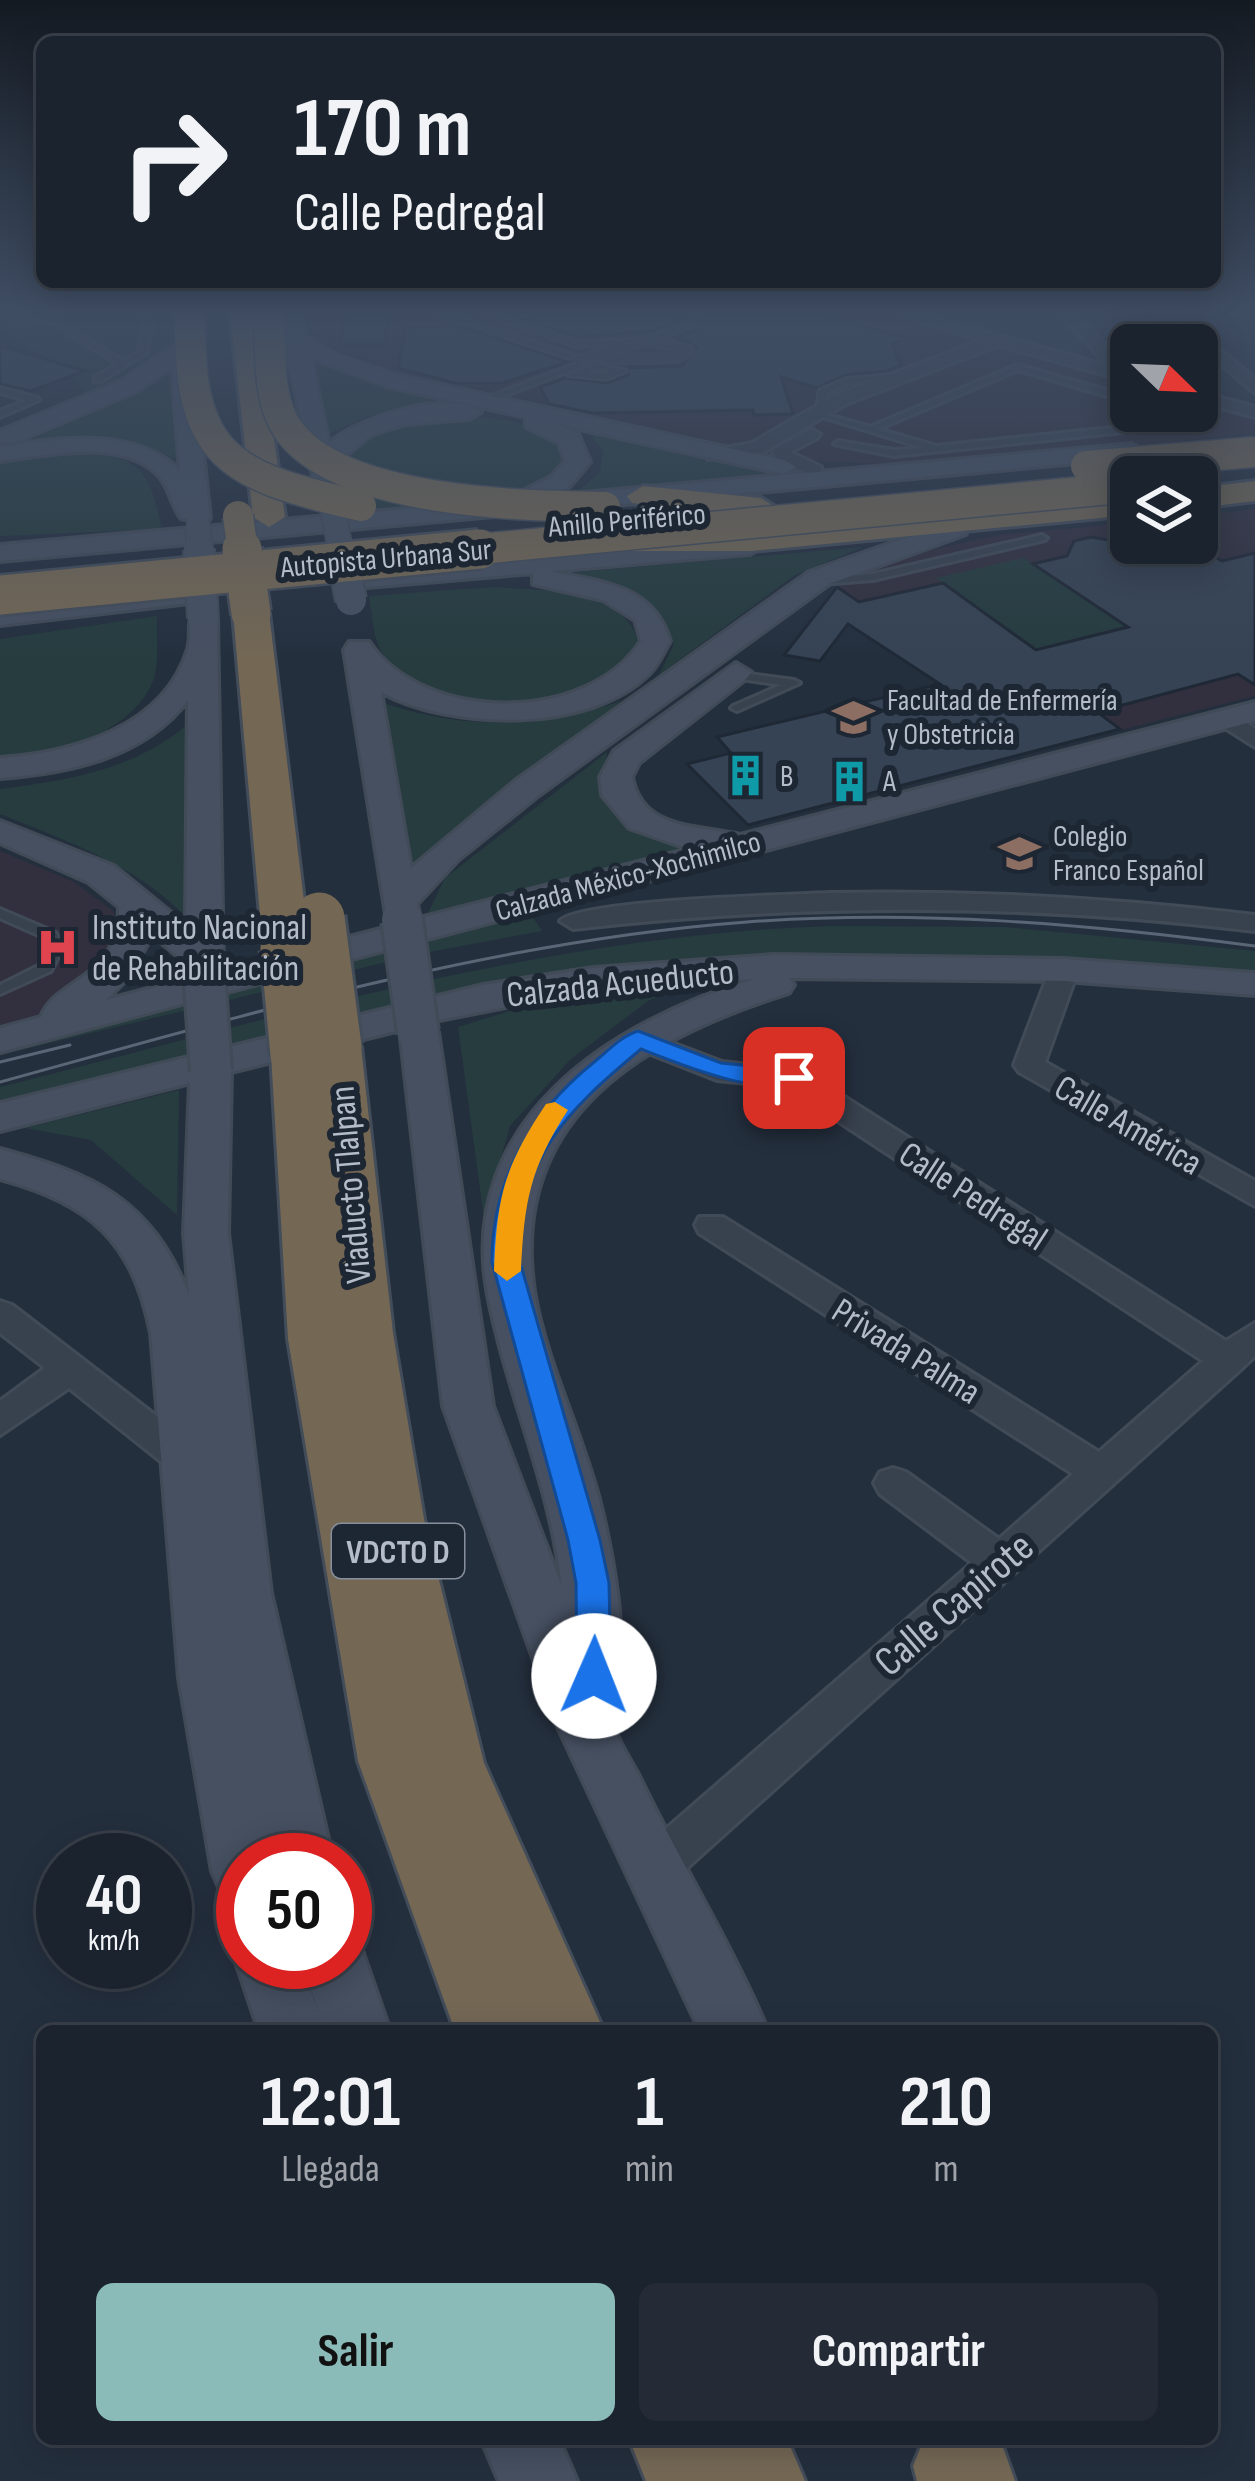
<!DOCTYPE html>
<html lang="es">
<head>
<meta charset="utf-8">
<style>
	:root { --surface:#1b232e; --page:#242b36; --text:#f1f3f6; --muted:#a0a4aa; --line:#39404a; --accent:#8bbbb9 }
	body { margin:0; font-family:"Sofia Sans Condensed",sans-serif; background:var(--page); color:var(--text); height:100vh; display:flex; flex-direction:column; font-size:45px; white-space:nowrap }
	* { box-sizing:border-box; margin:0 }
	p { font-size:39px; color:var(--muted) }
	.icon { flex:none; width:66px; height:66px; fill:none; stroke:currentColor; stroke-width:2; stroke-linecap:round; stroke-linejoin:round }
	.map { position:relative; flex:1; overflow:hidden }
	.side { position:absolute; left:36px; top:2025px; width:1182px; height:420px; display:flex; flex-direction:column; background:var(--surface); border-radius:18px; box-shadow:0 6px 30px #0003,0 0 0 3px var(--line) }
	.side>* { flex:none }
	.hud { position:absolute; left:36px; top:36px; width:1185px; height:252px; border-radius:18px; box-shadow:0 6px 30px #0003,0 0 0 3px var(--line); background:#1b232e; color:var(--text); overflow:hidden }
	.needle { width:78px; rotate:113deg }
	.controls { position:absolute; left:1110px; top:324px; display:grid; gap:24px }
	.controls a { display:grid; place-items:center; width:108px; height:108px; border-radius:18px; background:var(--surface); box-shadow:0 6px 30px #0003,0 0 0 3px var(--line); font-size:60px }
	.speed { position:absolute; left:36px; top:1833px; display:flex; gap:24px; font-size:60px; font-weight:700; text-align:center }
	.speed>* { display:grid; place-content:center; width:156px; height:156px; border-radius:50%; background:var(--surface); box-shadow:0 6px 30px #0003,0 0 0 3px var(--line); line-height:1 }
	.speed small { font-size:30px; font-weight:400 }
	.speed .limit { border:18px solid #d22; background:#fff; color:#111 }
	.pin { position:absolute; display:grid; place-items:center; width:102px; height:102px; color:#fff; margin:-51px; border-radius:24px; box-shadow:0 6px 18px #0006 }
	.me { position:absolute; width:132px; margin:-66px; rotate:1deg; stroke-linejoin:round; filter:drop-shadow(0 0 9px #0008) }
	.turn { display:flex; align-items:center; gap:42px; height:252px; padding:0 60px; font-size:54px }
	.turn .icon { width:156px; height:156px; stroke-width:2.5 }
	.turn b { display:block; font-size:84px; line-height:102px }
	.eta { display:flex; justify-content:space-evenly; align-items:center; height:204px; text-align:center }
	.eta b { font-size:72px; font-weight:700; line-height:84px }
	.button { display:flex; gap:24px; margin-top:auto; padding:24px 60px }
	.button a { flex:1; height:138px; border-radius:18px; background:var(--accent); color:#111; font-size:48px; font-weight:700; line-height:138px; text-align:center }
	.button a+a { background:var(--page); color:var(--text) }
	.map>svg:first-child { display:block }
	.medical { fill:#32303f }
	.green { fill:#263c3f }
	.building { fill:#364354; stroke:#1f2835; stroke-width:3 }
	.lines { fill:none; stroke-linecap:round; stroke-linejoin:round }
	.lane-casing { stroke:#414a57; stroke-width:6 }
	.street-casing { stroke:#414a57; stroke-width:6 }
	.secondary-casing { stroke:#414a57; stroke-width:6 }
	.highway-casing { stroke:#434c59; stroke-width:6 }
	.lane { fill:#38414e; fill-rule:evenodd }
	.street { fill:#38414e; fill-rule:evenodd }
	.secondary { fill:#465061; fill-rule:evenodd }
	.highway { fill:#746855; fill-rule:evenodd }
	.tram { stroke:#5a6575; stroke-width:3 }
	.lane-bridge-casing { stroke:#414a57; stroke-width:12; stroke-linecap:butt }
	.secondary-bridge-far2-casing { stroke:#414a57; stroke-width:27; stroke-linecap:butt }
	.secondary-bridge-far1-casing { stroke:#414a57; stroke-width:34; stroke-linecap:butt }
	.secondary-bridge-casing { stroke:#414a57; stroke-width:46; stroke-linecap:butt }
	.highway-bridge-far2-casing { stroke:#434c59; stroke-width:33; stroke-linecap:butt }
	.highway-bridge-far1-casing { stroke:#434c59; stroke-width:44; stroke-linecap:butt }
	.highway-bridge-casing { stroke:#434c59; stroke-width:57; stroke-linecap:butt }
	.lane-bridge { stroke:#38414e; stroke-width:9 }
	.secondary-bridge-far2 { stroke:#465061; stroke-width:24 }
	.secondary-bridge-far1 { stroke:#465061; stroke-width:30 }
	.secondary-bridge { stroke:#465061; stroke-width:40 }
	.highway-bridge-far2 { stroke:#746855; stroke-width:30 }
	.highway-bridge-far1 { stroke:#746855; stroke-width:39 }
	.highway-bridge { stroke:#746855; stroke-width:51 }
	.route { fill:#1a73e8; stroke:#114b97; stroke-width:3 }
	.slow { fill:#f59e0b }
	.labels { text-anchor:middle; stroke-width:12; stroke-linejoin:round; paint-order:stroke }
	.far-street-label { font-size:30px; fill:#b4bcc9; stroke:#1d2633 }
	.far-poi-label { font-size:30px; fill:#b4bcc9; stroke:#1d2633; text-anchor:start }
	.shield { fill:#1d2633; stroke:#878f9c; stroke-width:3 }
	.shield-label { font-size:33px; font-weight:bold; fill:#b4bcc9 }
	.poi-label { font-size:36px; fill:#b4bcc9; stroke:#1d2633; text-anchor:start }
	.street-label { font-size:36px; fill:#b4bcc9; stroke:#1d2633 }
	.near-street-label { font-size:42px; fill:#b4bcc9; stroke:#1d2633 }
</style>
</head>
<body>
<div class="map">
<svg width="1255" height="2481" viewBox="0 0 1255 2481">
	<rect width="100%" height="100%" fill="#242f3e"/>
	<!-- medical -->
	<g class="medical">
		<polygon points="305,313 886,313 1131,384 1131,411 1197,411 1197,403 1255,420 1255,434 925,465 771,460 481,388 411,377 318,341"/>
		<polygon points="1255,509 1255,696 1061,745 838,586 900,557 999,535 1131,523 1131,543 1197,543 1197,516"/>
		<polygon points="0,851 74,882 113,911 121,932 110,961 81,990 37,1015 0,1025"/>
	</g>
	<!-- green -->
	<g class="green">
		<polygon points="0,313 180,313 179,351 83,408 84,393 64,368 0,329"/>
		<polygon points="305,356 460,404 368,416 315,440"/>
		<path d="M169 364 183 462C124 435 62 436 0 448L80 415Z"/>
		<path d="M464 417C494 419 561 420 563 460 537 508 406 507 355 512L346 454C377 421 422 421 464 417Z"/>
		<polygon points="589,433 780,475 576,493 600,472 603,451"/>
		<path d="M62 453C134 455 147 458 162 529L0 536V461Z"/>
		<path d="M863 547 795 575 659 675 674 644C659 595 615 583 568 573Z"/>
		<polygon points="1024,558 1128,627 1036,650 936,578"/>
		<path d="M493 587C539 591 625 586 639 644 630 655 621 673 609 680 554 713 418 711 381 651 373 638 372 613 369 596Z"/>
		<path d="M157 616C156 634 160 664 153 681 131 735 52 756 0 758V639Z"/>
		<path d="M623 700 413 864 386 704C467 730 543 729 623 700Z"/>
		<path d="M189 723 186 917C136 865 67 841 0 814V789C66 781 137 769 189 723Z"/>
		<polygon points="607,752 605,786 616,814 659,835 707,846 425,919 445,878"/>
		<polygon points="526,907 542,931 424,953 0,1055 0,1044"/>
		<path d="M832 926 1005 927 1255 951V979L589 976 0 1111V1087C275 1018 547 935 832 926Z"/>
		<polygon points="721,968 648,1001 571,1059 510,1126 484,1218 458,1027 594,985"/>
		<polygon points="179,1090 177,1215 91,1140 25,1128"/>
	</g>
	<!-- building -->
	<g class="building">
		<polygon points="346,313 390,313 384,345 339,345"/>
		<polygon points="505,313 687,313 685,319 652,331 578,337"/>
		<polygon points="704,313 814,313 907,338 892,344 901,365 887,371 845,375 817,388 781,377 793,414 754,415 753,410 592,413 549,404 540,387 565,378 608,383 628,375 628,368 682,366 697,347 675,337 697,329"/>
		<polygon points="459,326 568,362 502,383 455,383 398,368 406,327"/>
		<polygon points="0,346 85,371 31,391 0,384"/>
		<polygon points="1091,537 1125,543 1154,561 1202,550 1222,561 1255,553 1255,685 1238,674 1097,712 1120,729 748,825 687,764 731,753 717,737 940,684 848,624 820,661 784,655 837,587 859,602 943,583 1036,650 1128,627 1033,564 1067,556 1074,541"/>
	</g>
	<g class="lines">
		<defs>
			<g id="lane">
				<polygon points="49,313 55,313 51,317 123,361 138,352 145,322 140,313 148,313 153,322 146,353 101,381 95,381 95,377 118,364 44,318 14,326 10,324"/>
				<polygon points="435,313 445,313 576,356 569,358"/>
				<polygon points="482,313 492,313 577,342 641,340 689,322 692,313 700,313 695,325 635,347 631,345 576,346"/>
				<polygon points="602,354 609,356 485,403 478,401"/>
				<path d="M597 363 626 371 606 379 568 375ZM598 368 613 371 605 374 584 373Z"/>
				<polygon points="1017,365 1131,397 1131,403 1018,370 878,429 936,446 1190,420 1168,411 1181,411 1203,418 1204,421 1200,424 894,456 834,444 838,441 894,450 923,448 816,415 820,390 847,379 904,374 908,376 849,383 827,393 824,414 870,427"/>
				<polygon points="0,388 38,398 39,400 0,417 0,411 27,400 0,393"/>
				<polygon points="1042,535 1047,538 1045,540 873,580 821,584 816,581 821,578 873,574"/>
				<polygon points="733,672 794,680 800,683 737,711 731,708 733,706 781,685 729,677 729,673"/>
				<polygon points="0,909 56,933 62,949 51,971 0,994 0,985 40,965 48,949 45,938 0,918"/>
			</g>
			<g id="street">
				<polygon points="894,313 917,313 1108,366 1059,313 1075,313 1131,371 1131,382 999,345 846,404 763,452 708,459 708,451 752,443 834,396 982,340"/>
				<polygon points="1161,313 1177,313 1255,379 1255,393"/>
				<polygon points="1197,391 1255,407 1255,417 1197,401"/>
				<polygon points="811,429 820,434 817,438 790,452 821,467 821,475 815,476 777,461 772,450"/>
				<polygon points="1219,714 1235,714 1255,729 1255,747 1219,724"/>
				<path d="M829 893C972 890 1113 898 1255 915V931C1026 903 802 903 573 929L560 921C581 900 787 895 829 893Z"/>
				<polygon points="1064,962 1078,970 1045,1062 1255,1181 1255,1206 1019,1072 1014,1065 1050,970"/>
				<polygon points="638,1030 722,1062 804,1071 1226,1341 1255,1323 1255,1356 1241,1369 668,1885 652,1892 636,1885 629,1870 636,1855 972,1563 880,1494 874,1483 880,1472 893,1468 906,1472 999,1539 1073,1474 699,1233 695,1225 699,1217 723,1217 1099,1452 1203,1361 786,1087 717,1080 628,1045 623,1039"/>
				<polygon points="0,1301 12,1305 199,1449 205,1460 199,1471 186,1475 173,1471 69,1388 0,1435 0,1401 45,1368 0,1333"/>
			</g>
			<g id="secondary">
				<path d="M286 317H300L307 337 337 355 400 376 784 460 796 467 784 474 557 424 578 434 590 462 570 486 549 496 1132 444 1144 451 1132 458 0 561V545L506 500 552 476 565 461 559 443 526 427V417L386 386 311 358 329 444C353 419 452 388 481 412L469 419 405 424 371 435 342 459 334 491H316L284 339Z"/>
				<path d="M173 346 192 351 210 518 206 524 181 518C172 506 169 487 159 476 123 437 45 455 0 461V447C58 438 134 426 180 470L172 367 137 391 15 442H0V431L121 381Z"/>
				<path d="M957 520 966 522V534L829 584 539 795 458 860 417 904 420 918 689 849 629 828 602 795 600 777 614 751 736 663 751 672 747 678 639 763 632 777C642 831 698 825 740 835L1255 702V721L0 1052V1028L41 1017C55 978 120 980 119 907L88 882 0 843V821L114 866 186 925 188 700C144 758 68 773 0 778V758C72 753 164 728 188 649 192 636 187 624 193 612L203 609 217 618 223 970 388 927 344 650 349 642H369C423 723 587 725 641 641L635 620 603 600 533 584V573L355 588 345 586V574L750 538 763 546 750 554 550 571C602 583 653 584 670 641 664 651 658 665 650 673 590 734 451 730 381 692L411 868 515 781 809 572ZM152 935 185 962 190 978 106 1000 130 976Z"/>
				<polygon points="188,588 202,596 198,602 0,625 0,607"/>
				<path d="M774 955 1064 959 1255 973V995L1064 981 789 978 794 985 789 993C644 1038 508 1116 534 1291 545 1361 584 1436 601 1507 613 1557 622 1608 621 1660 621 1680 613 1704 614 1723 615 1739 634 1765 641 1780 681 1864 732 1945 768 2031H700L557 1725 443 1406 400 1030 231 1072 228 1233 271 1593 333 1860H243V1901L221 1892 212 1871 179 1678 151 1333C132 1240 91 1204 0 1179V1149C95 1175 150 1198 189 1295L184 1233 190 1083 0 1131V1103L483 985 593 968ZM755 979C612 1021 455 1120 488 1295 507 1394 550 1483 562 1587L493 1406 438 1032 429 1022 593 990Z"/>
				<polygon points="345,1934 358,1939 390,2031 259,2031 236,1962 243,1945 243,1962 300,1962 320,2017 303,1962 345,1962"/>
				<polygon points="481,2439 559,2439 577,2481 499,2481"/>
			</g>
			<g id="highway">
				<polygon points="230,313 256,313 285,517 269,527 253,517"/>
				<polygon points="1255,481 1255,501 1197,508 1197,488"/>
				<polygon points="643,486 761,498 777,508 761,518 632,503 627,496"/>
				<polygon points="1131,495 1131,515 752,551 633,551 616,541 633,531 752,531"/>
				<polygon points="251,602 269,613 307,926 300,936 268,936 261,926 233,613"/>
				<polygon points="336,1031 354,1036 361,1047 393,1333 424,1519 484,1763 604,2031 455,2031 358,1761 288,1339 271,1054 278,1043 296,1038 314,1043"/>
				<polygon points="629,2439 787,2439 805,2481 646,2481"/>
				<polygon points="924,2439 1000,2439 1015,2481 917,2481 913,2466"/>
			</g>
		</defs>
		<!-- lane casing -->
		<use href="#lane" class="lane-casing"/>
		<!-- street casing -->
		<use href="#street" class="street-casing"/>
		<!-- secondary casing -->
		<use href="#secondary" class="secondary-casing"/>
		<!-- highway casing -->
		<use href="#highway" class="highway-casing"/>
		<!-- lane -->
		<use href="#lane" class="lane"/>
		<!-- street -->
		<use href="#street" class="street"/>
		<!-- secondary -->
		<use href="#secondary" class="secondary"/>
		<!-- highway -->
		<use href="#highway" class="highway"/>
		<!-- tram -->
		<g class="tram">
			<polyline points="0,1062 70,1045"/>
			<path d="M0 1082C245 1015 493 941 747 922 917 909 1086 924 1255 946"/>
		</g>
		<defs>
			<polyline id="lane-bridge" points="579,360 647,339 689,350 678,358 610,359"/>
			<g id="secondary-bridge-far2">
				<polyline points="333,511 341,552"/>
				<polyline points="198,526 199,552"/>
			</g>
			<g id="secondary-bridge-far1">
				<polyline points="199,549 203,618"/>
				<polyline points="341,549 351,600"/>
			</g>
			<g id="secondary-bridge">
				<polyline points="402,920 418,1032"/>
				<polyline points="204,971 211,1071"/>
			</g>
			<g id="highway-bridge-far2">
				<path d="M190 313C188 457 226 475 361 506"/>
				<path d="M269 313C271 348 266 400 289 431 343 503 522 506 605 507"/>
				<polyline points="1086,466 1255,452"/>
				<polyline points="238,516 243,552"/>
				<polyline points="448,552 1131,487"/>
			</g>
			<g id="highway-bridge-far1">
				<polyline points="242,549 251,613"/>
				<polyline points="0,595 480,549"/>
			</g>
			<g id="highway-bridge">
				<polyline points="319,918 336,1047"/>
				<polyline points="286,948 296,1054"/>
			</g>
		</defs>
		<!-- lane-bridge casing -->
		<use href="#lane-bridge" class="lane-bridge-casing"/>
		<!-- secondary-bridge-far2 casing -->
		<use href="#secondary-bridge-far2" class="secondary-bridge-far2-casing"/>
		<!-- secondary-bridge-far1 casing -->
		<use href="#secondary-bridge-far1" class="secondary-bridge-far1-casing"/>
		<!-- secondary-bridge casing -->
		<use href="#secondary-bridge" class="secondary-bridge-casing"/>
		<!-- highway-bridge-far2 casing -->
		<use href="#highway-bridge-far2" class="highway-bridge-far2-casing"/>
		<!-- highway-bridge-far1 casing -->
		<use href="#highway-bridge-far1" class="highway-bridge-far1-casing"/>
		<!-- highway-bridge casing -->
		<use href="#highway-bridge" class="highway-bridge-casing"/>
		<!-- lane-bridge -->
		<use href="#lane-bridge" class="lane-bridge"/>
		<!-- secondary-bridge-far2 -->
		<use href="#secondary-bridge-far2" class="secondary-bridge-far2"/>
		<!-- secondary-bridge-far1 -->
		<use href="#secondary-bridge-far1" class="secondary-bridge-far1"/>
		<!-- secondary-bridge -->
		<use href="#secondary-bridge" class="secondary-bridge"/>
		<!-- highway-bridge-far2 -->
		<use href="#highway-bridge-far2" class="highway-bridge-far2"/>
		<!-- highway-bridge-far1 -->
		<use href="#highway-bridge-far1" class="highway-bridge-far1"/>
		<!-- highway-bridge -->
		<use href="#highway-bridge" class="highway-bridge"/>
	</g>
	<!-- sky -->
	<linearGradient id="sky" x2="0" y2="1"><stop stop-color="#141a22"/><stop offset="0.47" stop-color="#3f4d63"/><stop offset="1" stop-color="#3f4d63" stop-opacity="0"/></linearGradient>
	<rect width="1255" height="660" fill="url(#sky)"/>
	<!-- route -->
	<path class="route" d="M638 1031 721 1063 794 1070 806 1078C778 1105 674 1062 641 1049 566 1112 518 1156 520 1262L600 1540 609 1583 611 1676 606 1687 594 1692 582 1687 577 1676 576 1583 568 1540 492 1262C492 1180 531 1113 593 1063 607 1052 621 1036 638 1031Z"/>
	<!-- slow -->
	<path class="slow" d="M555 1102 568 1110C530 1168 524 1202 521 1271L507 1281 494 1271C497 1196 504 1167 546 1104Z"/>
	<!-- icons -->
	<defs>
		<symbol id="school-bare" viewBox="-9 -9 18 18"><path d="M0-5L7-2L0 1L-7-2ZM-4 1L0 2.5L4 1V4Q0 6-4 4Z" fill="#8d6e63" stroke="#1d2633" stroke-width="2.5" paint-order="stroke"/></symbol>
		<symbol id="building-bare" viewBox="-9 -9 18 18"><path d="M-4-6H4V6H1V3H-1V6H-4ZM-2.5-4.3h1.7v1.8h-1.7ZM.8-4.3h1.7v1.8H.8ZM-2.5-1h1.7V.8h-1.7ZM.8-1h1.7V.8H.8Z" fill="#0f9aa8" stroke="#1d2633" stroke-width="2.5" paint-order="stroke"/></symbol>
		<symbol id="hospital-bare" viewBox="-9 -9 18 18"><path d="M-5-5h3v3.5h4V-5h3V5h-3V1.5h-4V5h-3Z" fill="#e0444e" stroke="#1d2633" stroke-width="2.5" paint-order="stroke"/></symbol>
	</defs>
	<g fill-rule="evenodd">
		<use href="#school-bare" x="824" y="688" width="59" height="59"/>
		<use href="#building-bare" x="716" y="746" width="59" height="59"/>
		<use href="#building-bare" x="820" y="752" width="59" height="59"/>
		<use href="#school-bare" x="990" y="824" width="59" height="59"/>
		<use href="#hospital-bare" x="28" y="918" width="59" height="59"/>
	</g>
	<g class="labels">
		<!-- far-street labels -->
		<g class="far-street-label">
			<text transform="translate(627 520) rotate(-5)" y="10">Anillo Periférico</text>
			<text transform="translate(386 558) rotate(-5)" y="10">Autopista Urbana Sur</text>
			<text transform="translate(628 876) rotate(-15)" y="10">Calzada México-Xochimilco</text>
		</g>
		<!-- far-poi labels -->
		<g class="far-poi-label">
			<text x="887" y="710">Facultad de Enfermería<tspan x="887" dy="34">y Obstetricia</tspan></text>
			<text x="780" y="786">B</text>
			<text x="883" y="791">A</text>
			<text x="1053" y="846">Colegio<tspan x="1053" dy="34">Franco Español</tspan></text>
		</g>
		<!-- shield labels -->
		<rect class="shield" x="332" y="1524" width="132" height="54" rx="9"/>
		<g class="shield-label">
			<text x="398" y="1563">VDCTO D</text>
		</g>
		<!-- poi labels -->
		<g class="poi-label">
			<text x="92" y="939">Instituto Nacional<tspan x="92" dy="41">de Rehabilitación</tspan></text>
		</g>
		<!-- street labels -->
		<g class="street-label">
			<text transform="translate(620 982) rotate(-6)" y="13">Calzada Acueducto</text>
			<text transform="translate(1129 1124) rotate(30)" y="13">Calle América</text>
			<text transform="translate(349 1185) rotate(-95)" y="13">Viaducto Tlalpan</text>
			<text transform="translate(974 1195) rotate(33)" y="13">Calle Pedregal</text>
			<text transform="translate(907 1350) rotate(32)" y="13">Privada Palma</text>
		</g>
		<!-- near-street labels -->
		<g class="near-street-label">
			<text transform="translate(953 1603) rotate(-41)" y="15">Calle Capirote</text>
		</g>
	</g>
</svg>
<div class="controls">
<a><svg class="needle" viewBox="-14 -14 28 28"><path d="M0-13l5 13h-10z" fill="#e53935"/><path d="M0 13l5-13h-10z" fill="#a0a4aa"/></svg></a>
<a><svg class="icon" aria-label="layers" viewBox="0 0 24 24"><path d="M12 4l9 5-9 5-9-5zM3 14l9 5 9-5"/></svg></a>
</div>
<div class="speed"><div>40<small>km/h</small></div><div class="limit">50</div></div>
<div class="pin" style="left:794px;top:1078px;background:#d93025"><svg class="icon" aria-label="arrive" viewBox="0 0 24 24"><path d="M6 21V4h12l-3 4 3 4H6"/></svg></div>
<svg class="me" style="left:594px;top:1676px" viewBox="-20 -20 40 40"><circle r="19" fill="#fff"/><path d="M0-13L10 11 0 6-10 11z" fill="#1a73e8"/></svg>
<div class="hud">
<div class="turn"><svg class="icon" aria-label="right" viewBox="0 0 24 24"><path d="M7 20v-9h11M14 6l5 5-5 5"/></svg><div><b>170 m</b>Calle Pedregal</div></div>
</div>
<section class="side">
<div class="eta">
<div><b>12:01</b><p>Llegada</p></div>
<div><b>1</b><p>min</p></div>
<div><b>210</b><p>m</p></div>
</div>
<div class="button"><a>Salir</a><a>Compartir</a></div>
</section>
</div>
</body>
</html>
